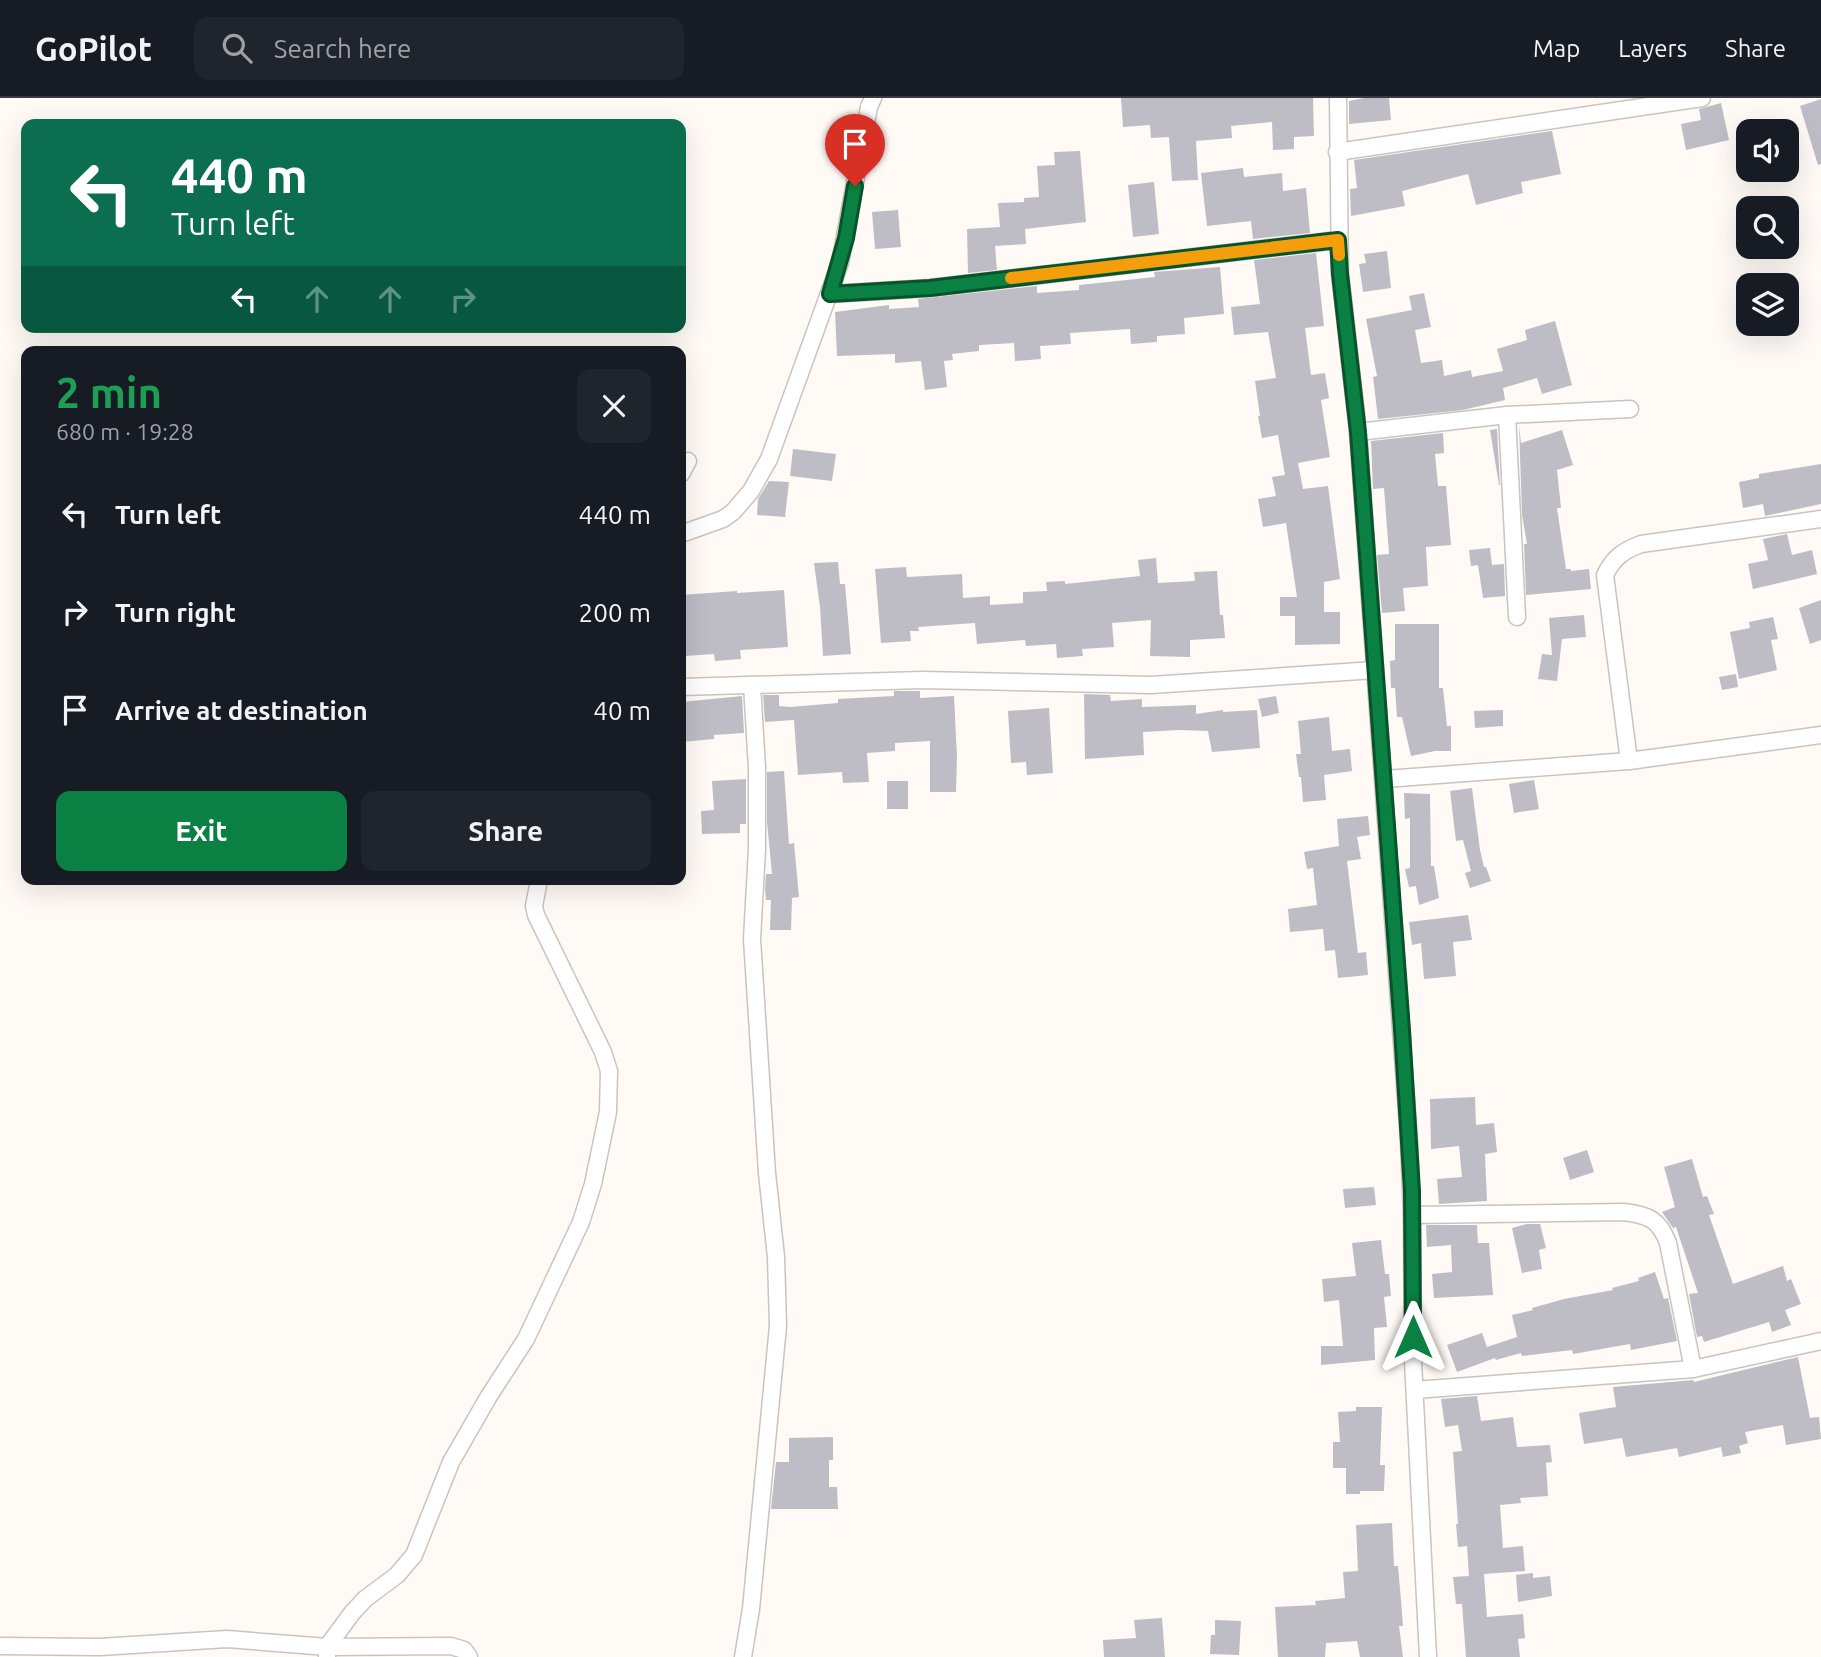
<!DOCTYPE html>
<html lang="en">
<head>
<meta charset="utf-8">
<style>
	:root { --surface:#171b24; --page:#20242c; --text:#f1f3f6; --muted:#9ea1a6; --line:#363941; --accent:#0b8043 }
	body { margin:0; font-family:Ubuntu,sans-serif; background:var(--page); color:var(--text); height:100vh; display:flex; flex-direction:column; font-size:26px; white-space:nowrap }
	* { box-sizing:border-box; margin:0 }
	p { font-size:23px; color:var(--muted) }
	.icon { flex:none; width:38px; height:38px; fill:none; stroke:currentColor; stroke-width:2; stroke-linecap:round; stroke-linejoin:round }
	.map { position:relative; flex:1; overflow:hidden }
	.panel { position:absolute; left:21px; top:248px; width:665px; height:539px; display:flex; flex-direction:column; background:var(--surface); border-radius:14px; box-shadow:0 7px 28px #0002 }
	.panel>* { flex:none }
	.guide { position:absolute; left:21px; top:21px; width:665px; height:214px; border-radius:14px; box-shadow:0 7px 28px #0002; background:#0b6e4f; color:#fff; overflow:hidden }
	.fabs { position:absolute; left:1736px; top:21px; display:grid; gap:14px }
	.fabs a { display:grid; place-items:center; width:63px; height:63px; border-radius:14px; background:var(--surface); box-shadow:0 7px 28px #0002; font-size:35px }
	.pin { position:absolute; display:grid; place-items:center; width:60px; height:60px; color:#fff; margin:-72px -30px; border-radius:50% 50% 50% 0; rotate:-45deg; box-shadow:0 0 7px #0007 }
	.pin .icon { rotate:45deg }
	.me { position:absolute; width:77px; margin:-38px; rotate:0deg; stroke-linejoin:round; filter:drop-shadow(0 0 5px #0008) }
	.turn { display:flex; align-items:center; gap:24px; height:147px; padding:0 35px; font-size:32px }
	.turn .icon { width:91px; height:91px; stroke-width:2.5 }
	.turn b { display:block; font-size:49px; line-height:60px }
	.lanes { display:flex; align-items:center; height:66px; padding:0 35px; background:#0003; justify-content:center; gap:35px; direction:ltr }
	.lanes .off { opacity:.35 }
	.round { display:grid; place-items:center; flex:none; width:74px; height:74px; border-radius:14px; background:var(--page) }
	.headline { display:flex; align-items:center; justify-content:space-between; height:119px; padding:0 35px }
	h1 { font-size:42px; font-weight:700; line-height:52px; color:#1e9e55 }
	.action { display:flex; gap:14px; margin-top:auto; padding:14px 35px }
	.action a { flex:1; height:80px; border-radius:14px; background:var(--accent); color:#fff; font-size:28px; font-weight:700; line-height:80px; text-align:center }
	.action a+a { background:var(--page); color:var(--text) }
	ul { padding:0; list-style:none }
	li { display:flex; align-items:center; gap:21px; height:98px; padding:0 35px }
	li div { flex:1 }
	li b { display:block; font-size:26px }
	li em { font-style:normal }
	header { display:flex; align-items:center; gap:42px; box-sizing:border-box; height:98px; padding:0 35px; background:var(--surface); border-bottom:2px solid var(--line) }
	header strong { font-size:33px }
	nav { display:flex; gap:38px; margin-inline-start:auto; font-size:24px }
	.search { width:490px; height:63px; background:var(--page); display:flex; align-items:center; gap:18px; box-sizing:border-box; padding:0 24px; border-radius:14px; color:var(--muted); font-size:26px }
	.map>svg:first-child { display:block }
	.building { fill:#bebdc5 }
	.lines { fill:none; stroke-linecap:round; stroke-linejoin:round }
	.minor-casing { stroke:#cac4be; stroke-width:19 }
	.minor { stroke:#fff; stroke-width:16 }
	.route-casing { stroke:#07532c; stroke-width:18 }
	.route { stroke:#0b8043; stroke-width:12 }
	.slow { stroke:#f59e0b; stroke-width:12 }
</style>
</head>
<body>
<header>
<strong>GoPilot</strong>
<div class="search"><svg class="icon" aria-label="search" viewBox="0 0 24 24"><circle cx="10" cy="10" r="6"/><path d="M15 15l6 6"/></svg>Search here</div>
<nav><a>Map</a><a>Layers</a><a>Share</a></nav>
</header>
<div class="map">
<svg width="1821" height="1559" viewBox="0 0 1821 1559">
	<rect width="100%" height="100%" fill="#fffaf5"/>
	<!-- building -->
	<g class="building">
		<polygon points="1121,0 1313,0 1314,38 1294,39 1294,51 1273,52 1272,24 1231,28 1232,40 1196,43 1198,82 1172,83 1169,39 1151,40 1150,27 1123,29"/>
		<polygon points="1364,0 1389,0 1391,22 1349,26 1349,3"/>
		<polygon points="1821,1 1821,66 1818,67 1800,8"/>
		<polygon points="1721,5 1729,42 1686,52 1681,26 1701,22 1699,11"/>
		<polygon points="1552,33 1561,76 1521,84 1523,95 1476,107 1468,76 1402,93 1405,108 1351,118 1350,91 1357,90 1354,62"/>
		<polygon points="1080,53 1086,124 1025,131 1026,146 995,148 997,172 968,175 967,131 1000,129 998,105 1024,104 1024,100 1039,99 1037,68 1055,67 1054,54"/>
		<polygon points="1243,70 1244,79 1282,75 1283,93 1306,90 1310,135 1253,141 1251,123 1207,128 1201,75"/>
		<polygon points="1154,84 1159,136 1133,139 1128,87"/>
		<polygon points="898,112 901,149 875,151 872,114"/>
		<polygon points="1387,153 1391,190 1363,194 1359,166 1366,165 1364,156"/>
		<polygon points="1316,155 1324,228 1305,230 1311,277 1325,275 1329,300 1321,302 1330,359 1298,365 1303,391 1328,388 1340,481 1324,484 1324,514 1340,514 1340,546 1295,547 1295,518 1280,518 1280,499 1297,499 1286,425 1263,429 1258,401 1276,398 1272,379 1285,377 1278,337 1262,340 1258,318 1260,318 1255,283 1276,280 1268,234 1234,237 1231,209 1260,206 1254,162"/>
		<polygon points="1220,169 1224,216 1184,220 1185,236 1157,238 1157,244 1131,246 1130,231 1070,235 1071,246 1040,248 1041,261 1015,263 1014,245 979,247 979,253 952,256 953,262 944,263 947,289 925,292 921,263 895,265 895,256 837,258 835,214 889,207 889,211 919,209 918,201 1037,188 1037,195 1079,192 1079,187 1155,179 1154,174"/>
		<polygon points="1424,195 1431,229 1415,232 1421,265 1442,262 1444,278 1471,272 1472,279 1503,273 1497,251 1527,242 1525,232 1555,223 1572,287 1542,296 1537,280 1503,290 1505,302 1463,312 1378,321 1373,279 1377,278 1366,221 1412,212 1409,198"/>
		<polygon points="1519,327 1521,345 1562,332 1573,367 1557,372 1561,410 1557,410 1566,471 1571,471 1571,473 1589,471 1591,491 1526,497 1524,446 1527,446 1522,417"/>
		<polygon points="1497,331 1500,387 1499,387 1490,332"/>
		<polygon points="1443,335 1444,355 1435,356 1438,388 1446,388 1451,447 1426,449 1428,488 1403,490 1405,513 1382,515 1377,457 1389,456 1384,390 1373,391 1371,343"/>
		<polygon points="793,351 836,356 832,383 790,378"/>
		<polygon points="1821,366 1821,406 1765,418 1763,406 1743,410 1739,384 1759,380 1759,376"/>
		<polygon points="769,383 789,384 785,419 757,417 758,401"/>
		<polygon points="1787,436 1792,457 1812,452 1817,476 1753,491 1748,466 1768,462 1763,441"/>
		<polygon points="1490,450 1492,467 1504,466 1505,498 1483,500 1478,467 1471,468 1469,452"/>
		<polygon points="1156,460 1158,485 1195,483 1194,474 1217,473 1220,517 1223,517 1225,540 1190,542 1190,559 1150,558 1151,522 1112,525 1114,549 1082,551 1083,558 1057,560 1056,546 1026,548 1025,542 977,546 975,525 918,529 919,533 910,533 911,543 881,545 875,471 906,469 907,479 962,476 963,500 990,498 990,507 1023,505 1023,494 1047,493 1046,484 1065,483 1065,486 1140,478 1138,462"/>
		<polygon points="838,464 840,486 845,486 851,556 823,558 820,509 814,465"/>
		<polygon points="784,492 788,549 740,552 741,561 715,563 714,556 685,558 681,497 737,493 737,495"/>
		<polygon points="1821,502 1821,542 1810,546 1799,510"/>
		<polygon points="1584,517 1586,539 1562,541 1557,583 1538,581 1542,556 1552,557 1549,520"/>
		<polygon points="1773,519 1778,541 1771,542 1777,572 1739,581 1730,534 1750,530 1749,524"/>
		<polygon points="1395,526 1439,526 1439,590 1443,590 1447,628 1451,628 1451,653 1435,653 1411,658 1402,619 1397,619 1395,590 1391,590 1390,563 1395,562"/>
		<polygon points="1736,576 1738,589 1722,592 1719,579"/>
		<polygon points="894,593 920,593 920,600 954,598 957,659 956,694 930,694 930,643 895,645 895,653 867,655 869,684 843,685 842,674 798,677 794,622 765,624 763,597 779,597 779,608 790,609 838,605 838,601 894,598"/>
		<polygon points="1084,596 1110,597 1111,603 1142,601 1142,609 1196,607 1196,616 1223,612 1223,614 1257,612 1260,650 1212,654 1208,633 1180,632 1143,634 1144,657 1085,661"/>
		<polygon points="742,598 744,635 714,637 714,641 681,644 681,604"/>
		<polygon points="1276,598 1279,615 1262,619 1258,601"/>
		<polygon points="1049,610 1053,675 1027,677 1026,664 1011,665 1008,613"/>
		<polygon points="1503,612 1503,628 1475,630 1474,613"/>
		<polygon points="1329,619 1332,653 1350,651 1352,673 1324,677 1326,702 1303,704 1301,679 1299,679 1296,656 1301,656 1298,623"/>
		<polygon points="784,673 789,746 794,745 799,799 792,800 791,832 770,832 771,802 766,802 765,792 766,776 772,776 767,724 767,674"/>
		<polygon points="746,681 746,726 740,726 740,735 702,736 701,713 714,712 712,683"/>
		<polygon points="1534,682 1539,711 1514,715 1509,686"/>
		<rect x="887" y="683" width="21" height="28"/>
		<polygon points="1472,690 1480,752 1484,769 1486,769 1491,783 1470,790 1465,775 1471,773 1463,742 1456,743 1450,693"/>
		<polygon points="1404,695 1430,696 1431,768 1434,768 1439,800 1419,807 1416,788 1409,789 1405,771 1410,770 1410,720 1405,721"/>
		<polygon points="1368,718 1370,737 1357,739 1361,761 1347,763 1358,855 1366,854 1368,877 1338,880 1335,852 1325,853 1323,831 1290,834 1288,811 1317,807 1313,770 1307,771 1304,754 1339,748 1337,721"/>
		<polygon points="1468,817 1472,842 1453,844 1456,878 1424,881 1421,845 1412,847 1409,824"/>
		<polygon points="1475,999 1476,1027 1494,1025 1497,1054 1485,1056 1487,1103 1439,1106 1437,1081 1462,1079 1459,1048 1431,1051 1430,1001"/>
		<polygon points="1587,1052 1594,1074 1570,1082 1563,1060"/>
		<polygon points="1692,1061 1703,1099 1707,1098 1714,1116 1709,1117 1733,1186 1783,1168 1787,1183 1791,1181 1801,1206 1785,1212 1791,1227 1772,1234 1769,1224 1704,1244 1702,1238 1697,1239 1689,1196 1698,1195 1676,1129 1673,1130 1662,1114 1675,1109 1664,1069"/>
		<polygon points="1374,1089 1376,1107 1345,1110 1343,1091"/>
		<polygon points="1527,1126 1540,1126 1546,1150 1539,1152 1542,1171 1522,1175 1512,1130"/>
		<polygon points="1426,1127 1477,1127 1478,1145 1489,1145 1493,1197 1434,1200 1432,1176 1452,1174 1451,1147 1427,1149"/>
		<polygon points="1381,1142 1385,1176 1389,1176 1391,1198 1384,1199 1387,1229 1374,1230 1375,1262 1321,1267 1321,1248 1343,1248 1339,1202 1324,1204 1322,1181 1356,1178 1352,1145"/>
		<polygon points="1655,1174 1664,1201 1668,1200 1677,1243 1631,1252 1630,1246 1573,1256 1572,1252 1522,1258 1521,1255 1496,1262 1495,1260 1457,1274 1447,1247 1482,1235 1487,1249 1517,1239 1512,1217 1533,1212 1532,1210 1564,1201 1613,1192 1612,1190 1639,1183 1638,1180"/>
		<polygon points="1798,1259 1810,1320 1819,1319 1821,1341 1786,1347 1783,1327 1745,1334 1748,1345 1739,1348 1741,1355 1723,1359 1721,1349 1679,1359 1677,1350 1626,1359 1622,1340 1584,1346 1579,1315 1616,1309 1613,1289 1693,1282 1694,1284"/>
		<polygon points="1477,1298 1481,1323 1513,1319 1517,1349 1550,1347 1552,1364 1546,1365 1548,1398 1520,1400 1521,1405 1500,1407 1503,1450 1523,1448 1525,1473 1484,1476 1487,1519 1523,1516 1525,1540 1518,1541 1520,1559 1466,1559 1462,1506 1456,1506 1453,1479 1469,1478 1467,1448 1458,1449 1456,1426 1458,1426 1453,1354 1462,1353 1458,1327 1445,1329 1441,1301"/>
		<polygon points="1356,1309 1382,1309 1380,1367 1385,1367 1384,1393 1360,1393 1360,1396 1346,1396 1346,1370 1333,1370 1333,1344 1340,1344 1338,1314 1356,1313"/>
		<polygon points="833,1339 833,1362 829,1362 829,1389 837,1389 838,1411 771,1411 776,1364 789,1364 789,1340"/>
		<polygon points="1392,1425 1394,1468 1398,1468 1401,1502 1403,1528 1399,1528 1403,1559 1360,1559 1357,1543 1326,1545 1325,1559 1278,1559 1275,1509 1316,1507 1315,1503 1345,1500 1343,1474 1358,1473 1356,1427"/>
		<polygon points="1533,1475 1533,1480 1550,1478 1552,1498 1518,1504 1516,1477"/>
		<polygon points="1162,1520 1165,1559 1104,1559 1103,1542 1136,1540 1134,1522"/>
		<polygon points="1215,1522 1241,1523 1239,1557 1210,1556 1211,1537 1215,1537"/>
	</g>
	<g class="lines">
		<defs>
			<g id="minor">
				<polyline points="1338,0 1340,176 1358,334 1409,1043 1412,1117 1413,1263 1428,1559"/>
				<polyline points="1337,54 1702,0"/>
				<polyline points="830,196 930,190 1338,142"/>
				<polyline points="1507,317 1517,519"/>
				<polyline points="1358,334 1507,317 1630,311"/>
				<polyline points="681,376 688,363"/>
				<polyline points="681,436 723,421 733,414 751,393 769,361 840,165 869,9 873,0"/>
				<polyline points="681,589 922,582 1151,587 1375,572"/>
				<path d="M1629 663 1605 477C1614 459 1623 453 1641 446L1821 421"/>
				<polyline points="1385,681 1629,663 1821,637"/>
				<path d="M1412 1117 1624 1114C1648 1117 1659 1121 1668 1145L1693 1271"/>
				<polyline points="1415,1292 1693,1271 1821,1243"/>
				<polyline points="0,1548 100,1549 227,1541 327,1549 451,1548 464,1552 469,1559"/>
				<polyline points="327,1559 327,1549 352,1515 365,1501 397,1477 414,1457 451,1364 489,1298 526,1241 581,1124 593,1086 608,1014 609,973 603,954 536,817 534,808 539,782"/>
				<polyline points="743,1559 751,1511 778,1228 776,1159 767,1075 752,841 757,751 757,670 752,587"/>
			</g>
		</defs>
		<!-- minor casing -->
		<use href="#minor" class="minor-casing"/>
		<!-- minor -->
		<use href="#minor" class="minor"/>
	</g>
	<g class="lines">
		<defs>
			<polyline id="route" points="855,88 846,140 830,196 930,190 1338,142 1340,176 1358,334 1402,932 1412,1093 1413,1239"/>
		</defs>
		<!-- route casing -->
		<use href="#route" class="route-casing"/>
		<!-- route -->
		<use href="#route" class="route"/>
		<!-- slow -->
		<polyline class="slow" points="1011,180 1338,142 1339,157"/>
	</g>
</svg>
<div class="fabs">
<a><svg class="icon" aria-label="sound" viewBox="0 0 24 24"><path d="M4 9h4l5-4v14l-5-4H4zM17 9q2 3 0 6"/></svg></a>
<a><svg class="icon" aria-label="search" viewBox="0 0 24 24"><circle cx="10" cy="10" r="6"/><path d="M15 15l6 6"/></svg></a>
<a><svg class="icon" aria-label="layers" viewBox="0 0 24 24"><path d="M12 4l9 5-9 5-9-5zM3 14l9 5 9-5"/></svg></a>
</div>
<div class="pin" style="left:855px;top:88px;background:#d93025"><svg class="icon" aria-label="arrive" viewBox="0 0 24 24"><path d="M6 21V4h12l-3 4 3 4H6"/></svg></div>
<svg class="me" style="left:1413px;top:1239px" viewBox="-20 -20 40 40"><path d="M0-17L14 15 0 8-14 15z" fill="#0b8043" stroke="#fff" stroke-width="4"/></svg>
<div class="guide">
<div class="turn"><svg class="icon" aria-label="left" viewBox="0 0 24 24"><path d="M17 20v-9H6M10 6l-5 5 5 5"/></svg><div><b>440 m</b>Turn left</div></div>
<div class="lanes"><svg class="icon" aria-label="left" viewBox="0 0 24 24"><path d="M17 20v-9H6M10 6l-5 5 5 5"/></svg><svg class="icon off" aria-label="ahead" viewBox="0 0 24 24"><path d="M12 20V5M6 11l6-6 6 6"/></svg><svg class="icon off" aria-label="ahead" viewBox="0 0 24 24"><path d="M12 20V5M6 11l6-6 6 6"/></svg><svg class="icon off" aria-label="right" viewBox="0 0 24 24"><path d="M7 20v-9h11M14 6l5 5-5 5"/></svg></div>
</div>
<section class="panel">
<div class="headline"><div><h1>2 min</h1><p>680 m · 19:28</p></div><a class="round"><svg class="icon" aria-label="close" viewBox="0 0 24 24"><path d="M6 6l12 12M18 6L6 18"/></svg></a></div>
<ul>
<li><svg class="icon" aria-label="left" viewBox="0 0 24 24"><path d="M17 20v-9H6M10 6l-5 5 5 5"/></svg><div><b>Turn left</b></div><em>440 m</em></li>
<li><svg class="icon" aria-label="right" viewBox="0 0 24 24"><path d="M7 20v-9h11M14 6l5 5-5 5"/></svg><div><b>Turn right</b></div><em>200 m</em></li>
<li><svg class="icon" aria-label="arrive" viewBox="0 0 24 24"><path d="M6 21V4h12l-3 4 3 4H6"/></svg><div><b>Arrive at destination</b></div><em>40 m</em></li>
</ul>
<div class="action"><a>Exit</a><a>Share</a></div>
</section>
</div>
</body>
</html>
